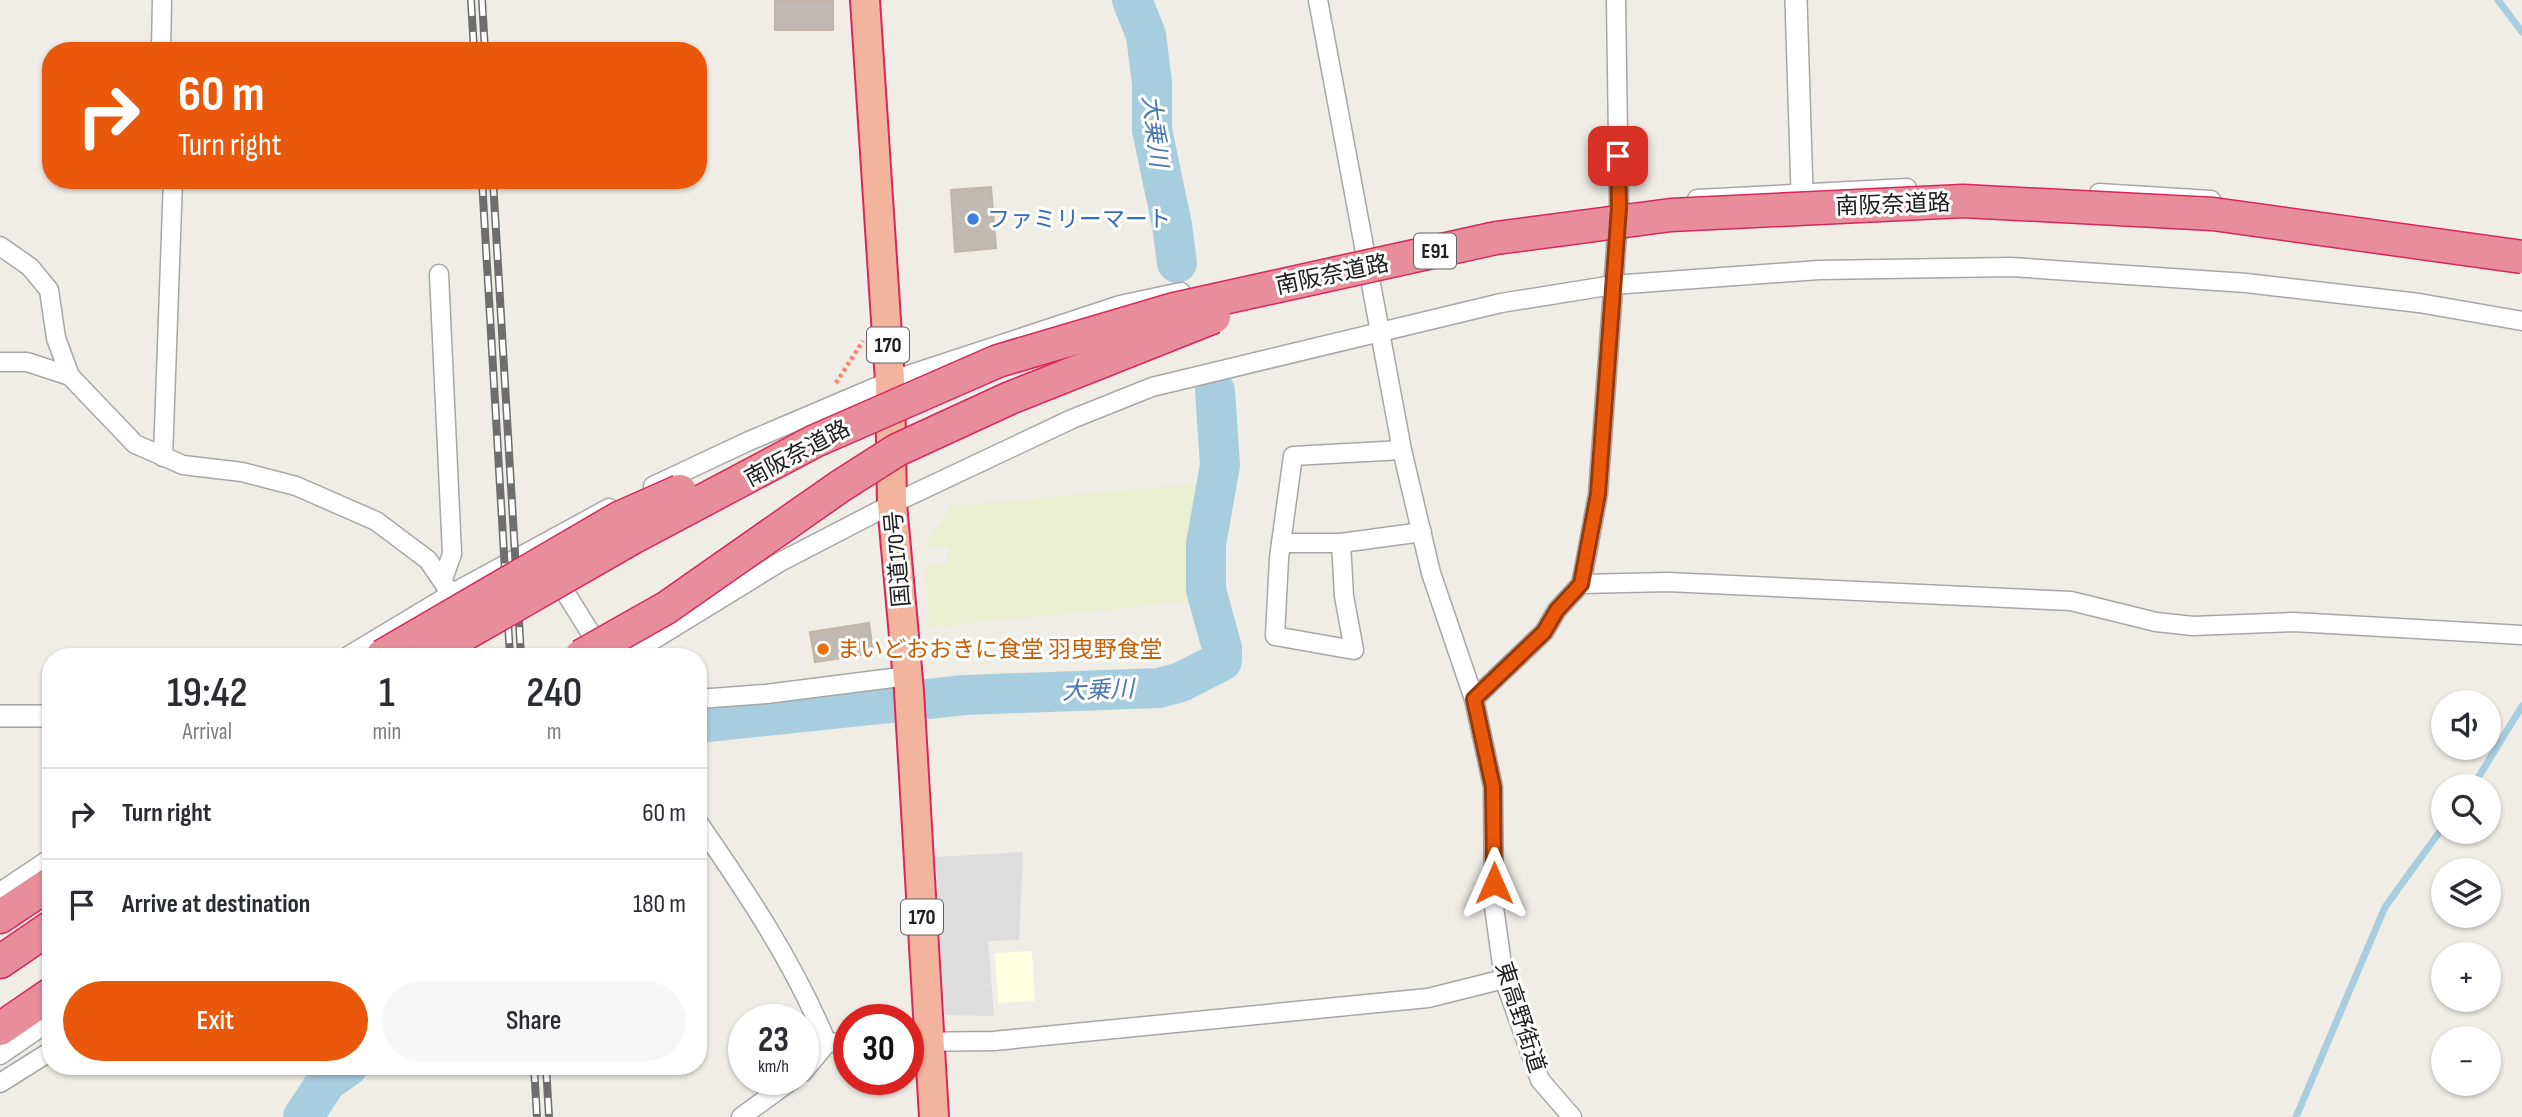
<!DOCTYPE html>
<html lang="en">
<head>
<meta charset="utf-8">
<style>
	:root { --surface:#fff; --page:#f7f7f7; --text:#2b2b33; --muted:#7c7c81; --line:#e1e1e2; --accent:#ea580c }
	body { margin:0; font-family:"Sofia Sans Condensed","Noto Sans JP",sans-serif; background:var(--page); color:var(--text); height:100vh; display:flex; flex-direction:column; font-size:26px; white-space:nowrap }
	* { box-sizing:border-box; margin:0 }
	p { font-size:23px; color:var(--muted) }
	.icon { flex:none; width:38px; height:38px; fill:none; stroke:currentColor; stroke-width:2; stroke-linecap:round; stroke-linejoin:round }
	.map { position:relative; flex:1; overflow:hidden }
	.sheet { position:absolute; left:42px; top:648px; width:665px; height:427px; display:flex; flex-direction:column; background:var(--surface); border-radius:28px; box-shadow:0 2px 5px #0004 }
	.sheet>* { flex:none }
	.guide { position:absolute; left:42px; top:42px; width:665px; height:147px; border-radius:28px; box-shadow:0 2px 5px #0004; background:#ea580c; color:#fff; overflow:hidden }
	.buttons { position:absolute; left:2431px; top:690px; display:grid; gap:14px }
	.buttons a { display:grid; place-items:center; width:70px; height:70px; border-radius:50%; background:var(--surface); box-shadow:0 2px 5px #0004; font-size:35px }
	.speed { position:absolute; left:728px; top:1004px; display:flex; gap:14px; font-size:35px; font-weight:700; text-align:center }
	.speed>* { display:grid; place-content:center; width:91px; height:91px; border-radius:50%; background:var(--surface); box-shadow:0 2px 5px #0004; line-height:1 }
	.speed small { font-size:18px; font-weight:400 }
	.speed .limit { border:10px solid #d22; background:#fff; color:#111 }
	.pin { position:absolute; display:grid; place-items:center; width:60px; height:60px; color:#fff; margin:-30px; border-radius:14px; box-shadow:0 4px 10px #0006 }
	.me { position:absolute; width:77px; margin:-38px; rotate:0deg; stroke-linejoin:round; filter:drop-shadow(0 0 5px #0008) }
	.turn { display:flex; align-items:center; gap:24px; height:147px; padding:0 21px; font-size:32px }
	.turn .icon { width:91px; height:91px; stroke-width:2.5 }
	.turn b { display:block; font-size:49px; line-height:60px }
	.eta { display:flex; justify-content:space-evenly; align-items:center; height:119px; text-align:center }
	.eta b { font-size:42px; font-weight:600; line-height:49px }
	.primary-button { display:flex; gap:14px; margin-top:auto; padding:14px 21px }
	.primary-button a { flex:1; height:80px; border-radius:42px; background:var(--accent); color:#fff; font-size:28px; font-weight:600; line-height:80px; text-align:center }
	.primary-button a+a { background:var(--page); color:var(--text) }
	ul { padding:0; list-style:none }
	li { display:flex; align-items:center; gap:21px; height:91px; padding:0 21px; border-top:2px solid var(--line) }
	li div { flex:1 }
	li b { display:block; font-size:26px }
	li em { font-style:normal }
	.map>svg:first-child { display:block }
	.residential { fill:#dedddd }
	.education { fill:#fdffe0 }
	.farmland { fill:#ebefd2 }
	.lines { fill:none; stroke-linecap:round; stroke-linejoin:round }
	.stream { stroke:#a7cede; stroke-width:7 }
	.river { stroke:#a7cede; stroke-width:40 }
	.building { fill:#c1bab2; stroke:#c2b5a8; stroke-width:2 }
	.minor-casing { stroke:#a7a7a7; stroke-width:21 }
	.tertiary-casing { stroke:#a7a7a7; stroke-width:24 }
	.trunk-casing { stroke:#db265b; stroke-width:32 }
	.motorway-casing { stroke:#db265b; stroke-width:35 }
	.path { stroke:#fa846e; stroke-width:4.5; stroke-dasharray:3.5 3.5; stroke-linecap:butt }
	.minor { stroke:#fff; stroke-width:18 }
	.tertiary { stroke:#fff; stroke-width:21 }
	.trunk { stroke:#f2b49d; stroke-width:28 }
	.motorway { stroke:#e78e9a; stroke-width:32 }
	.rail-casing { stroke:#6e6e6e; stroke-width:8 }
	.rail { stroke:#fff; stroke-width:5; stroke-dasharray:16; stroke-linecap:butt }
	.motorway-bridge-casing { stroke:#db265b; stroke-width:35; stroke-linecap:butt }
	.motorway-bridge { stroke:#e78e9a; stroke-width:32 }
	.route-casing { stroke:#983908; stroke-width:18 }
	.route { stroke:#ea580c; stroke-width:12 }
	.shop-dot { fill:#3f7fe0; stroke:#fff; stroke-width:2.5 }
	.food-dot { fill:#e8710a; stroke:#fff; stroke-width:2.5 }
	.labels { text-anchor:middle; stroke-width:6; stroke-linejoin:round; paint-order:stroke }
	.shield { fill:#fff; stroke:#636363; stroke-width:2 }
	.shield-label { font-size:21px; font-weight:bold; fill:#202020 }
	.street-label { font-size:23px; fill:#202020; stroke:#fff }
	.shop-label { font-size:23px; fill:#366cbe; stroke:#fff; text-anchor:start }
	.food-label { font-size:23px; fill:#c56008; stroke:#fff; text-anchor:start }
	.water-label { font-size:24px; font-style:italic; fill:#4b78b0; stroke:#fff }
</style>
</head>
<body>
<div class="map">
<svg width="2522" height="1117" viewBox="0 0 2522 1117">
	<rect width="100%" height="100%" fill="#f0ede6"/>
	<!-- residential -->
	<polygon class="residential" points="1023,852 1019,940 988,941 994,1016 944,1015 936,857"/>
	<!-- education -->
	<polygon class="education" points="1032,951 1035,1001 998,1003 995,953"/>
	<!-- farmland -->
	<polygon class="farmland" points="1205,483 1197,533 1193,601 929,627 925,566 947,563 948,547 923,547 951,506"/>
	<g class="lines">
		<!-- stream -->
		<g class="stream">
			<polyline points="2498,0 2522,32"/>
			<polyline points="2473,786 2522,706"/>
			<polyline points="2296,1117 2385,907 2443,827"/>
		</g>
		<!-- river -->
		<g class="river">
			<polyline points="1132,0 1146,35 1152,83 1152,130 1172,225 1177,263"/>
			<polyline points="698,723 965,695 1159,688 1181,682 1222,661 1222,648 1206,590 1206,544 1220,465 1215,391"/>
			<polyline points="303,1117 326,1082 348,1066"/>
		</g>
	</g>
	<!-- building -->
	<g class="building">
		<rect x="775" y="0" width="58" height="30"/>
		<polygon points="991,187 996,248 955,252 951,190"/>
		<polygon points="869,623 873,653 815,662 810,632"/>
	</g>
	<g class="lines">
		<defs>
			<g id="minor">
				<polyline points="1318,0 1402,450 1431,573 1474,699 1493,787 1494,907 1504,979 1540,1080 1572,1117"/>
				<polyline points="161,51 162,0"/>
				<polyline points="2099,193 2211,200"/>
				<polyline points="1697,199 1907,188"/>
				<polyline points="0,246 30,267 49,290 56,338 70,376 135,444 183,465 242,472 296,486 376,521 428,560 451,594"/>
				<polyline points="439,274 452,554 443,579"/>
				<polyline points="0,362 27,362 70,376"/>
				<polyline points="163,457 173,180"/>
				<polyline points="653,486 749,441 890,381 1120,305 1181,292"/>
				<polyline points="1281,543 1341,543 1422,532"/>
				<polyline points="1341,543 1344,596 1354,650 1275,636 1279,558 1293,456 1402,450"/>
				<polyline points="555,576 603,653"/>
				<polyline points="1581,584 1668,582 2071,601 2156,622 2193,626 2294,622 2522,635"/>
				<polyline points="348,656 451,594 609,508"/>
				<polyline points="627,656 780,562 892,504 1072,419 1152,387 1501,303 1613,285 1819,270 2011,267 2246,283 2419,303 2522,321"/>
				<polyline points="698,699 766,694 908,676"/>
				<polyline points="1474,699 1544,632 1557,610 1581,584 1585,564 1598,494 1619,208 1616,0"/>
				<path d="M698 822C747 893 794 963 827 1043"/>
				<polyline points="0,892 51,858"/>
				<polyline points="908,1042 994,1041 1428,998 1504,979"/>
				<polyline points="0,1055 51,1020"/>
				<polyline points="803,1072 827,1043 849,1042"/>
				<polyline points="0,1083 51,1051"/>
				<polyline points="741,1117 792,1080"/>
			</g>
			<g id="tertiary">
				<polyline points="1796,0 1802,192"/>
				<polyline points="0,716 51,716"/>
			</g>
			<polyline id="trunk" points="865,0 890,381 892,504 909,691 934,1117"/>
			<g id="motorway">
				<polyline points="0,917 51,883"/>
				<polyline points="0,962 51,927"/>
				<polyline points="0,1029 51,994"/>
			</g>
		</defs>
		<!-- minor casing -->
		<use href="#minor" class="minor-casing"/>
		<!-- tertiary casing -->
		<use href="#tertiary" class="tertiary-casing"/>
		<!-- trunk casing -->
		<use href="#trunk" class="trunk-casing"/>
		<!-- motorway casing -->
		<use href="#motorway" class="motorway-casing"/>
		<!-- path -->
		<g class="path">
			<polyline points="836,383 863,341"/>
			<polyline points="321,656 331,650"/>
		</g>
		<!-- minor -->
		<use href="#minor" class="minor"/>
		<!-- tertiary -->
		<use href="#tertiary" class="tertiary"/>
		<!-- trunk -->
		<use href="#trunk" class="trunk"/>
		<!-- motorway -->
		<use href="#motorway" class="motorway"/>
		<defs>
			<g id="rail">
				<polyline points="471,0 474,51"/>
				<polyline points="482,0 485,51"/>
				<polyline points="482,180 510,656"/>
				<polyline points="493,180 521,656"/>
				<polyline points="534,1066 537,1117"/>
				<polyline points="546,1066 549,1117"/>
			</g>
		</defs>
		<!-- rail casing -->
		<use href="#rail" class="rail-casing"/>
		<!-- rail -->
		<use href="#rail" class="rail"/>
		<defs>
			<g id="motorway-bridge">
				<polyline points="382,656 619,518 680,491"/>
				<polyline points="427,656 634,537 815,441 998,361 1174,309 1496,238 1671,215 1963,201 2213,214 2522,257"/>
				<polyline points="581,656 666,608 839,487 897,450 1010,398 1214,317"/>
			</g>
		</defs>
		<!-- motorway-bridge casing -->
		<use href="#motorway-bridge" class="motorway-bridge-casing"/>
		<!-- motorway-bridge -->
		<use href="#motorway-bridge" class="motorway-bridge"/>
	</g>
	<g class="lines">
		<defs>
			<polyline id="route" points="1494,883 1493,787 1474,699 1544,632 1557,610 1581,584 1598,494 1619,208 1618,156"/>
		</defs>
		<!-- route casing -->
		<use href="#route" class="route-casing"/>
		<!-- route -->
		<use href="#route" class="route"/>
	</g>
	<!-- markers -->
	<circle class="shop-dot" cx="973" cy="219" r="7"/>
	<circle class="food-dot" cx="823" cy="649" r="7"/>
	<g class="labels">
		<!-- shield labels -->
		<g class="shield">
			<rect x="1414" y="233.5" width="42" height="35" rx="5"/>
			<rect x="867" y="327.5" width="42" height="35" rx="5"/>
			<rect x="901" y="899.5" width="42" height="35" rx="5"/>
		</g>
		<g class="shield-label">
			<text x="1435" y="258">E91</text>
			<text x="888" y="352">170</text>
			<text x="922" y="924">170</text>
		</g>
		<!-- street labels -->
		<g class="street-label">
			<text transform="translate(1893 204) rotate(-2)" y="8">南阪奈道路</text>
			<text transform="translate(1332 274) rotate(-12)" y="8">南阪奈道路</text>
			<text transform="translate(797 453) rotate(-28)" y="8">南阪奈道路</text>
			<text transform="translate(897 559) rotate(-95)" y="8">国道170号</text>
			<text transform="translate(1521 1017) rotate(72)" y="8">東高野街道</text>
		</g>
		<!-- shop labels -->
		<g class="shop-label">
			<text x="987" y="227">ファミリーマート</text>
		</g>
		<!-- food labels -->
		<g class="food-label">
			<text x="837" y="657">まいどおおきに食堂 羽曳野食堂</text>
		</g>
		<!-- water labels -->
		<g class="water-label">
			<text transform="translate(1155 131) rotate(83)" y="8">大乗川</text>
			<text transform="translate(1098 690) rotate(-2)" y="8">大乗川</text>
		</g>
	</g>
</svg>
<div class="buttons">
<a><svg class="icon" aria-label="sound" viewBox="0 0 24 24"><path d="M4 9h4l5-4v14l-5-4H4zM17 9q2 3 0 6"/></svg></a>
<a><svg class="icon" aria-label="search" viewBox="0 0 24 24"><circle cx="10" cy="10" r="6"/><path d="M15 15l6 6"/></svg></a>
<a><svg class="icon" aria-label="layers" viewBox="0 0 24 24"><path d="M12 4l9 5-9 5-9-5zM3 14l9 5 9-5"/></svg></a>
<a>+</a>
<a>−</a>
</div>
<div class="speed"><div>23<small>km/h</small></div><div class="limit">30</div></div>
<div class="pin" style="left:1618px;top:156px;background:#d93025"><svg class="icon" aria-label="arrive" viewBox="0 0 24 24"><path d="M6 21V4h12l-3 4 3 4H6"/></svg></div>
<svg class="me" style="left:1494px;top:883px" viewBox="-20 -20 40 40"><path d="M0-17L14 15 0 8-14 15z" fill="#ea580c" stroke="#fff" stroke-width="4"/></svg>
<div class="guide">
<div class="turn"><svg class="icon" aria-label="right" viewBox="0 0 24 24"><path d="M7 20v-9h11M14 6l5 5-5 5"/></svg><div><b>60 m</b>Turn right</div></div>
</div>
<section class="sheet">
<div class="eta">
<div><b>19:42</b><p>Arrival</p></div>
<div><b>1</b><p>min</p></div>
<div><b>240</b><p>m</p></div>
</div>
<ul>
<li><svg class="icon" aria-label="right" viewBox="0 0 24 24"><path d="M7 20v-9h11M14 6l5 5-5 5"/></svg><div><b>Turn right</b></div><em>60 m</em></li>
<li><svg class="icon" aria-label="arrive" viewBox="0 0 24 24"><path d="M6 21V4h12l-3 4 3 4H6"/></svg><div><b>Arrive at destination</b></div><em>180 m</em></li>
</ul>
<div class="primary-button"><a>Exit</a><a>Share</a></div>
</section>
</div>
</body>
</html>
